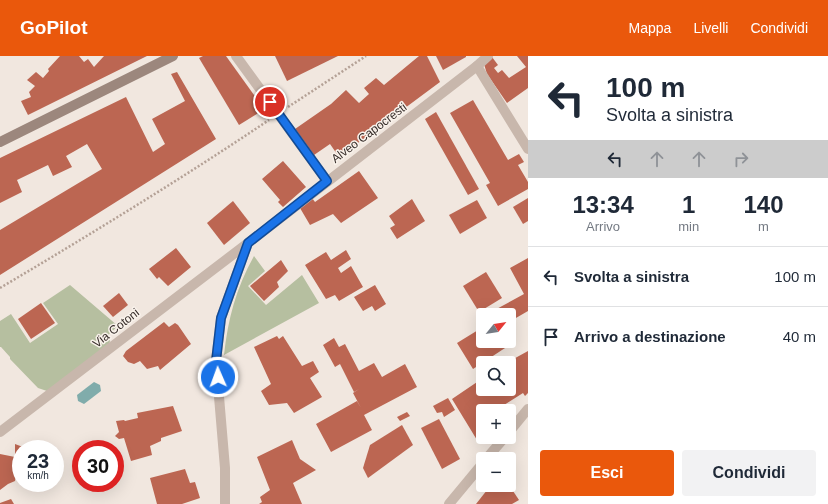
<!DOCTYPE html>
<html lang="it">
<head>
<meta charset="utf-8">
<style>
	:root { --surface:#fff; --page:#f2f2f3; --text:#1f2937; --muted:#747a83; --line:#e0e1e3; --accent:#ea580c }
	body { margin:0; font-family:Helvetica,sans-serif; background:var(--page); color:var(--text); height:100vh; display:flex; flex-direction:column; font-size:15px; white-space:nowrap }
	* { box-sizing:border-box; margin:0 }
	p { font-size:13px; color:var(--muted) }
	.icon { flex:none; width:22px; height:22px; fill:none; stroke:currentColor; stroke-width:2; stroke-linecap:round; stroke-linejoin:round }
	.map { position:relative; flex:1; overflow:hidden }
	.side { display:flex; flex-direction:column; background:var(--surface); width:300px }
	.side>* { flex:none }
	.guide { background:#fff; color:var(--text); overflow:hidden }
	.needle { width:26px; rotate:60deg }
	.controls { position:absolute; left:476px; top:252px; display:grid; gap:8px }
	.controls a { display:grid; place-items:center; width:40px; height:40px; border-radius:4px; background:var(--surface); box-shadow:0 4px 16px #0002; font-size:20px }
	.speed { position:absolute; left:12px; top:384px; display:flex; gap:8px; font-size:20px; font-weight:700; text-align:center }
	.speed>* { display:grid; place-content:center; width:52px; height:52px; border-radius:50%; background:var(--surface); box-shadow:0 4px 16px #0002; line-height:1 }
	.speed small { font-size:10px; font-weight:400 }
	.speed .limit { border:6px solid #d22; background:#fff; color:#111 }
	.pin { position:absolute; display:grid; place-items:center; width:34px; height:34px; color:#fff; margin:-17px; border:2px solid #fff; border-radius:50%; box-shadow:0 1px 4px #0007 }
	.me { position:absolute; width:44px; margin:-22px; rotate:358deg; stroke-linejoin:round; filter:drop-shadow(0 0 3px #0008) }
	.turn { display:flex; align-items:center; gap:14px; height:84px; padding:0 12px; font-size:18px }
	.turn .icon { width:52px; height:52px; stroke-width:2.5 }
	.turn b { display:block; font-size:28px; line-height:34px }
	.lanes { display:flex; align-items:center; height:38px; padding:0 12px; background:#0003; justify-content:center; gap:20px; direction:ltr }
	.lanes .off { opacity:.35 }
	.eta { display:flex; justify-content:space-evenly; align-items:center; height:68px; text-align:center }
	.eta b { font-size:24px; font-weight:700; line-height:28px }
	.cta { display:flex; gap:8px; margin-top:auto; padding:8px 12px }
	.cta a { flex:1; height:46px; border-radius:4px; background:var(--accent); color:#fff; font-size:16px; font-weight:700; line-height:46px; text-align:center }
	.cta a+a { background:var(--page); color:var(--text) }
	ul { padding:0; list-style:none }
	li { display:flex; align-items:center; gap:12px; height:60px; padding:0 12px; border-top:1px solid var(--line) }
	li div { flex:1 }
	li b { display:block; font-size:15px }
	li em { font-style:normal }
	header { display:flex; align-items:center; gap:24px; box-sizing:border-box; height:56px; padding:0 20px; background:var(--accent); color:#fff }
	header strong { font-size:19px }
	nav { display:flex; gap:22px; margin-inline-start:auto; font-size:14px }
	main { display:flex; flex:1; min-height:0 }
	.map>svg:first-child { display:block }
	.green { fill:#b6bfa0 }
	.water { fill:#80acab }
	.building { fill:#bc6652 }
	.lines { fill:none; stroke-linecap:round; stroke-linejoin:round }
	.path { stroke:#b4a196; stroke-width:2.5; stroke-dasharray:2 2; stroke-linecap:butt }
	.minor { stroke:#c8b7ac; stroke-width:10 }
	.tertiary { stroke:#c8b7ac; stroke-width:10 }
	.secondary { stroke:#9c877d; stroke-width:10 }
	.route-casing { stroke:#114b97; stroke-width:10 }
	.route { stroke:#1a73e8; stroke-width:7 }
	.labels { text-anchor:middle; stroke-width:3; stroke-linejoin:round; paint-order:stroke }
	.street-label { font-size:12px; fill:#372d2a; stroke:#f9f2eb }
</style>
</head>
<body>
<header>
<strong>GoPilot</strong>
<nav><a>Mappa</a><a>Livelli</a><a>Condividi</a></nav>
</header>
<main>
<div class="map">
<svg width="528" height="448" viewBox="0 0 528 448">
	<rect width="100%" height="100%" fill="#f1e7df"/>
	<!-- green -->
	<g class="green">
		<path d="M254 200 265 215 248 230 266 249 302 219 319 247 224 299C228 263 236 232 254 200Z"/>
		<polygon points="70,229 118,270 107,280 110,285 109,288 47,335 38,332 10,303 10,301 1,291 0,291 0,265 11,258 30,287 58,268 43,247"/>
	</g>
	<!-- water -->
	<polygon class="water" points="94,326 100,329 101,335 84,348 78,345 77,339"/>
	<!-- building -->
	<g class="building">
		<polygon points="60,0 79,0 84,6 88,3 94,11 104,0 147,0 28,59 21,45 31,41 29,36 35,30 27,24 36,16 43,22 49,15 48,13"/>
		<polygon points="203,0 226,0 262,50 263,54 239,69 199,2"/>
		<polygon points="275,0 338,0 287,25"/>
		<polygon points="419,0 427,0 440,26 339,101 330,88 314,99 295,73 331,48 346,34 359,47 369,38 364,32 376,22 384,29"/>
		<polygon points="436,0 466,0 466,1 443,14"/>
		<polygon points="517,0 528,0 528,32 507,47 487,18 484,8 492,1 498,9 494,12 498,17 502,14 509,22 526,11"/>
		<polygon points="177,16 216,83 0,219 0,174 102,113 87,88 66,100 72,111 53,120 48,109 17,124 22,136 0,147 0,102 126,41 153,96 165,88 152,63 185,45 171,18"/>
		<polygon points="473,44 508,104 519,98 524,106 518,109 528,126 528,133 498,150 486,129 490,127 450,57"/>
		<polygon points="436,56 479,133 468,139 425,63"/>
		<polygon points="283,105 306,131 283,151 278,146 280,144 262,123"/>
		<polygon points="359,115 378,142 341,167 333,158 310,169 300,152 312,142 315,146"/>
		<polygon points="528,142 528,165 523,168 513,151"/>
		<polygon points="412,143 425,165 397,183 390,172 395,169 389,160"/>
		<polygon points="477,144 487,162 460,178 449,159"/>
		<polygon points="233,145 250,167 224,189 207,167"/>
		<polygon points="176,192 191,211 168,230 159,221 157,223 149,213"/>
		<polygon points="346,194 351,203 338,212 341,217 351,210 363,231 339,245 335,239 326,243 305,209 326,196 331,204"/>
		<polygon points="528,202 528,255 509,266 509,259 493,259 491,256 524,238 510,212"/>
		<polygon points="281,204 288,215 277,226 279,231 264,245 250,230"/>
		<polygon points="486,216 502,242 479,256 463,230"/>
		<polygon points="375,229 386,248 375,255 372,250 363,255 354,241"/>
		<polygon points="119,237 128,249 113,261 103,250"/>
		<polygon points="41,247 55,267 31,283 18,263"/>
		<polygon points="164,266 169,271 175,267 178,269 191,288 160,314 158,310 147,313 140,305 134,308 128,306 123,300 126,295"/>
		<polygon points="483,271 483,285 509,285 509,278 514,286 473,313 457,287"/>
		<polygon points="277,280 279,283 283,280 302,310 313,305 319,316 310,322 322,341 294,357 287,347 269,349 261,335 271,328 254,291"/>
		<polygon points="334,282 339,291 345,288 359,315 374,307 382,321 405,308 417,331 364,359 372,374 331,396 316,368 357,345 361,352 353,337 359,333 354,336 340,308 335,311 323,289"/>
		<polygon points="528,295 528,337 525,340 523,337 504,349 506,355 483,355 483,379 477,384 452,343 483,322 483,333 509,333 509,307 506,307"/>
		<polygon points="448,342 455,354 444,361 442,356 437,357 433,350"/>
		<polygon points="173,350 182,375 161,382 161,385 150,390 152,399 131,405 124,382 119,383 115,380 119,376 116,365 124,364 125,365 138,362 137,357"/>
		<polygon points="407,356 410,360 400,365 397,361"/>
		<polygon points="439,363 460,403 442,413 421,372"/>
		<polygon points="402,369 413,389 368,422 363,412 370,389"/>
		<polygon points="292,384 300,403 316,414 293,427 302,448 259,448 262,446 260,441 270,434 257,401"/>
		<polygon points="15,388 23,391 23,393 21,393 21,414 17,413 15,425 8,428 0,434 0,398 15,401"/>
		<polygon points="185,413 190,427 195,426 200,442 182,448 157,448 150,422"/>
		<polygon points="491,429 509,429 519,444 512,448 476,448"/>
		<polygon points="11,443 14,448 0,448 0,447"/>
	</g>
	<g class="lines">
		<!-- path -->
		<g class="path">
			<polyline points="288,51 366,0"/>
			<path d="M0 232C91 178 181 123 269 64"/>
		</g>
		<!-- minor -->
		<g class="minor">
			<polyline points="236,0 327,125"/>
			<polyline points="477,10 528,93"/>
			<polyline points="0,376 248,187"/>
			<polyline points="225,448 225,412 216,305 221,262 248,187 477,10 488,0"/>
		</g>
		<!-- tertiary -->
		<g class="tertiary">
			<polyline points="509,376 528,353"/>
			<polyline points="486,403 505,381"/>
			<polyline points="449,448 483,407"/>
		</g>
		<!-- secondary -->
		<polyline class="secondary" points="0,86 173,0"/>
	</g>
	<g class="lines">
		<defs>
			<polyline id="route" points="218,321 216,305 221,262 248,187 327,125 270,46"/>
		</defs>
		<!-- route casing -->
		<use href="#route" class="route-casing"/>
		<!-- route -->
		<use href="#route" class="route"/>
	</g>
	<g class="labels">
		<!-- street labels -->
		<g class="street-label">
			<text transform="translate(369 77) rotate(-37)" y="4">Alveo Capocresti</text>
			<text transform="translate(116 272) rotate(-38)" y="4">Via Cotoni</text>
		</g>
	</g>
</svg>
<div class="controls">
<a><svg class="needle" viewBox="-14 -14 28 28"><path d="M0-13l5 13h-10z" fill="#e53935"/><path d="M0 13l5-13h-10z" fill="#747a83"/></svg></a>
<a><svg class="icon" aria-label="search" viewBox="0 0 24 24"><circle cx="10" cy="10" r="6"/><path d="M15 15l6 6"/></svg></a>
<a>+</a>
<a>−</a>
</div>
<div class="speed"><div>23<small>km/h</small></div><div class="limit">30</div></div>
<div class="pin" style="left:270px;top:46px;background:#d93025"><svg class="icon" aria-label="arrive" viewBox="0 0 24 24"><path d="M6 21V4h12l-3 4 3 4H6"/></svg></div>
<svg class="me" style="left:218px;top:321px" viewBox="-20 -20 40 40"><circle r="17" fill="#1a73e8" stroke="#fff" stroke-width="3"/><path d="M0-11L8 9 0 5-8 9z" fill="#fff"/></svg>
</div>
<section class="side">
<div class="guide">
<div class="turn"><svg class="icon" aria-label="left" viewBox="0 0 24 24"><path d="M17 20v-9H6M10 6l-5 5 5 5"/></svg><div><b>100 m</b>Svolta a sinistra</div></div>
<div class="lanes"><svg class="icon" aria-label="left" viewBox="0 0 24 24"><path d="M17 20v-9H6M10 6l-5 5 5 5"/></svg><svg class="icon off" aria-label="ahead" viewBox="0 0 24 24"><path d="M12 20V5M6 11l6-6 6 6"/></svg><svg class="icon off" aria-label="ahead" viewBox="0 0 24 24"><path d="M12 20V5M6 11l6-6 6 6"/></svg><svg class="icon off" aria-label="right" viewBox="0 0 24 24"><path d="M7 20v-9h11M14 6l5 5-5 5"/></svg></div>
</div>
<div class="eta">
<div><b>13:34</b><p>Arrivo</p></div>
<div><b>1</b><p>min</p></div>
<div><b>140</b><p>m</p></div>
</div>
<ul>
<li><svg class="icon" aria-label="left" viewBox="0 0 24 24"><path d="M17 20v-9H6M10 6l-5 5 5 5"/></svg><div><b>Svolta a sinistra</b></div><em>100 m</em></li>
<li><svg class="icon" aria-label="arrive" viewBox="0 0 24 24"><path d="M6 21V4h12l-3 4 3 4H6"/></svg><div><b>Arrivo a destinazione</b></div><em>40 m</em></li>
</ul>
<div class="cta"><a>Esci</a><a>Condividi</a></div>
</section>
</main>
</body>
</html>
